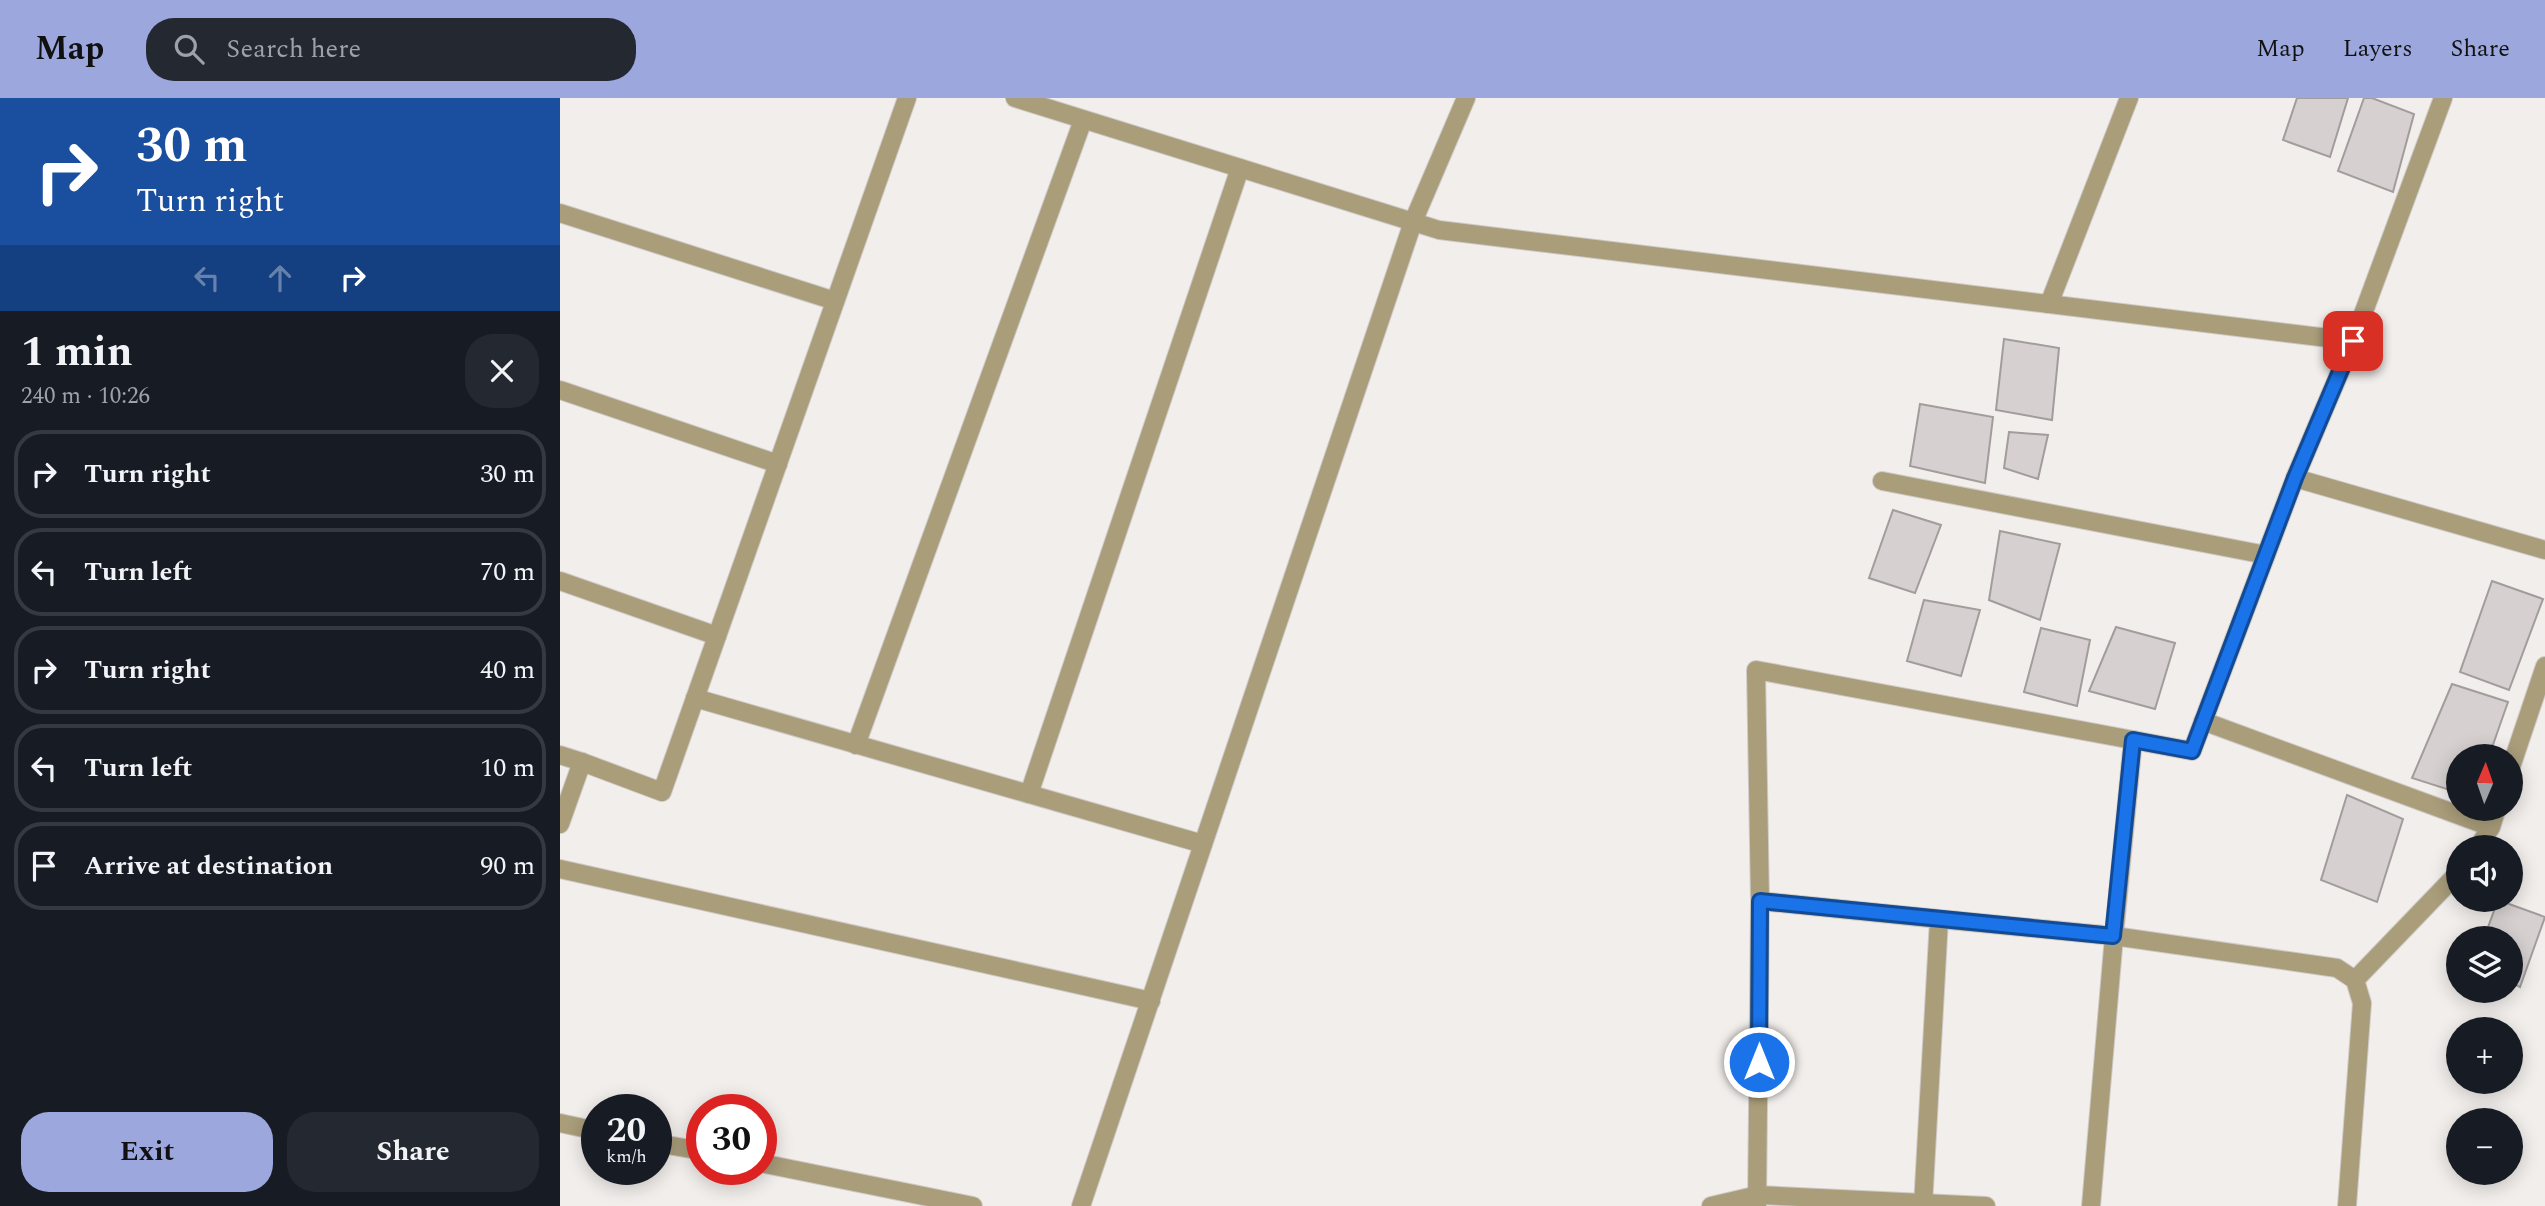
<!DOCTYPE html>
<html lang="en">
<head>
<meta charset="utf-8">
<style>
	:root { --surface:#171b24; --page:#242831; --text:#f1f3f6; --muted:#9ea1a6; --line:#363941; --accent:#9ca8dd }
	body { margin:0; font-family:Spectral,serif; background:var(--page); color:var(--text); height:100vh; display:flex; flex-direction:column; font-size:26px; white-space:nowrap }
	* { box-sizing:border-box; margin:0 }
	p { font-size:23px; color:var(--muted) }
	.icon { flex:none; width:38px; height:38px; fill:none; stroke:currentColor; stroke-width:2; stroke-linecap:round; stroke-linejoin:round }
	.map { position:relative; flex:1; overflow:hidden }
	.sheet { display:flex; flex-direction:column; background:var(--surface); width:560px }
	.sheet>* { flex:none }
	.top-card { background:#1a4fa0; color:#fff; overflow:hidden }
	.needle { width:46px; rotate:2deg }
	.controls { position:absolute; left:1886px; top:646px; display:grid; gap:14px }
	.controls a { display:grid; place-items:center; width:77px; height:77px; border-radius:50%; background:var(--surface); box-shadow:0 4px 18px #0003; font-size:35px }
	.speed { position:absolute; left:21px; top:996px; display:flex; gap:14px; font-size:35px; font-weight:700; text-align:center }
	.speed>* { display:grid; place-content:center; width:91px; height:91px; border-radius:50%; background:var(--surface); box-shadow:0 4px 18px #0003; line-height:1 }
	.speed small { font-size:18px; font-weight:400 }
	.speed .limit { border:10px solid #d22; background:#fff; color:#111 }
	.pin { position:absolute; display:grid; place-items:center; width:60px; height:60px; color:#fff; margin:-30px; border-radius:14px; box-shadow:0 4px 10px #0006 }
	.me { position:absolute; width:77px; margin:-38px; rotate:0deg; stroke-linejoin:round; filter:drop-shadow(0 0 5px #0008) }
	.turn { display:flex; align-items:center; gap:24px; height:147px; padding:0 21px; font-size:32px }
	.turn .icon { width:91px; height:91px; stroke-width:2.5 }
	.turn b { display:block; font-size:49px; line-height:60px }
	.lanes { display:flex; align-items:center; height:66px; padding:0 21px; background:#0003; justify-content:center; gap:35px; direction:ltr }
	.lanes .off { opacity:.35 }
	.round { display:grid; place-items:center; flex:none; width:74px; height:74px; border-radius:28px; background:var(--page) }
	.headline { display:flex; align-items:center; justify-content:space-between; height:119px; padding:0 21px }
	h1 { font-size:42px; font-weight:700; line-height:52px }
	.button { display:flex; gap:14px; margin-top:auto; padding:14px 21px }
	.button a { flex:1; height:80px; border-radius:28px; background:var(--accent); color:#111; font-size:28px; font-weight:700; line-height:80px; text-align:center }
	.button a+a { background:var(--page); color:var(--text) }
	ul { padding:0; list-style:none }
	li { display:flex; align-items:center; gap:21px; height:88px; margin:0 14px 10px; padding:0 7px; border:4px solid var(--line); border-radius:28px }
	li div { flex:1 }
	li b { display:block; font-size:26px }
	li em { font-style:normal }
	header { display:flex; align-items:center; gap:42px; box-sizing:border-box; height:98px; padding:0 35px; background:var(--accent); color:#111 }
	header strong { font-size:33px }
	nav { display:flex; gap:38px; margin-inline-start:auto; font-size:24px }
	.search { width:490px; height:63px; background:var(--page); display:flex; align-items:center; gap:18px; box-sizing:border-box; padding:0 24px; border-radius:28px; color:var(--muted); font-size:26px }
	main { display:flex; flex:1; min-height:0 }
	.map>svg:first-child { display:block }
	.building { fill:#d6d1d0; stroke:#a29d9c; stroke-width:2 }
	.lines { fill:none; stroke-linecap:round; stroke-linejoin:round }
	.minor-casing { stroke:#cecac8; stroke-width:20 }
	.minor { stroke:#a99d7a; stroke-width:18 }
	.route-casing { stroke:#114b97; stroke-width:18 }
	.route { stroke:#1a73e8; stroke-width:12 }
</style>
</head>
<body>
<header>
<strong>Map</strong>
<div class="search"><svg class="icon" aria-label="search" viewBox="0 0 24 24"><circle cx="10" cy="10" r="6"/><path d="M15 15l6 6"/></svg>Search here</div>
<nav><a>Map</a><a>Layers</a><a>Share</a></nav>
</header>
<main>
<section class="sheet">
<div class="top-card">
<div class="turn"><svg class="icon" aria-label="right" viewBox="0 0 24 24"><path d="M7 20v-9h11M14 6l5 5-5 5"/></svg><div><b>30 m</b>Turn right</div></div>
<div class="lanes"><svg class="icon off" aria-label="left" viewBox="0 0 24 24"><path d="M17 20v-9H6M10 6l-5 5 5 5"/></svg><svg class="icon off" aria-label="ahead" viewBox="0 0 24 24"><path d="M12 20V5M6 11l6-6 6 6"/></svg><svg class="icon" aria-label="right" viewBox="0 0 24 24"><path d="M7 20v-9h11M14 6l5 5-5 5"/></svg></div>
</div>
<div class="headline"><div><h1>1 min</h1><p>240 m · 10:26</p></div><a class="round"><svg class="icon" aria-label="close" viewBox="0 0 24 24"><path d="M6 6l12 12M18 6L6 18"/></svg></a></div>
<ul>
<li><svg class="icon" aria-label="right" viewBox="0 0 24 24"><path d="M7 20v-9h11M14 6l5 5-5 5"/></svg><div><b>Turn right</b></div><em>30 m</em></li>
<li><svg class="icon" aria-label="left" viewBox="0 0 24 24"><path d="M17 20v-9H6M10 6l-5 5 5 5"/></svg><div><b>Turn left</b></div><em>70 m</em></li>
<li><svg class="icon" aria-label="right" viewBox="0 0 24 24"><path d="M7 20v-9h11M14 6l5 5-5 5"/></svg><div><b>Turn right</b></div><em>40 m</em></li>
<li><svg class="icon" aria-label="left" viewBox="0 0 24 24"><path d="M17 20v-9H6M10 6l-5 5 5 5"/></svg><div><b>Turn left</b></div><em>10 m</em></li>
<li><svg class="icon" aria-label="arrive" viewBox="0 0 24 24"><path d="M6 21V4h12l-3 4 3 4H6"/></svg><div><b>Arrive at destination</b></div><em>90 m</em></li>
</ul>
<div class="button"><a>Exit</a><a>Share</a></div>
</section>
<div class="map">
<svg width="1985" height="1108" viewBox="0 0 1985 1108">
	<rect width="100%" height="100%" fill="#f2eeeb"/>
	<!-- building -->
	<g class="building">
		<polygon points="1737,0 1788,0 1770,59 1723,42"/>
		<polygon points="1804,0 1812,0 1854,16 1833,94 1778,73"/>
		<polygon points="1444,241 1499,250 1492,322 1436,312"/>
		<polygon points="1360,306 1433,319 1425,385 1350,368"/>
		<polygon points="1449,334 1488,337 1478,381 1444,370"/>
		<polygon points="1333,412 1381,427 1355,495 1309,480"/>
		<polygon points="1440,433 1500,446 1480,522 1429,502"/>
		<polygon points="1932,483 1983,501 1949,592 1900,574"/>
		<polygon points="1364,502 1420,512 1401,578 1347,563"/>
		<polygon points="1556,529 1615,545 1595,611 1529,593"/>
		<polygon points="1481,530 1530,542 1517,608 1464,594"/>
		<polygon points="1892,586 1948,604 1929,658 1899,658 1899,695 1852,680"/>
		<polygon points="1787,697 1843,721 1817,804 1761,782"/>
		<polygon points="1938,802 1985,819 1960,889 1951,884 1951,840 1924,840"/>
	</g>
	<g class="lines">
		<defs>
			<g id="minor">
				<polyline points="455,0 879,132 1793,243 1735,380 1985,452"/>
				<polyline points="0,115 275,203"/>
				<polyline points="1489,206 1569,0"/>
				<polyline points="1793,243 1883,0"/>
				<polyline points="0,292 218,366"/>
				<polyline points="1322,383 1706,457"/>
				<polyline points="0,483 157,538"/>
				<polyline points="135,600 643,746"/>
				<polyline points="1643,623 1931,729 1937,710"/>
				<polyline points="296,647 523,22"/>
				<polyline points="0,657 22,664"/>
				<polyline points="1951,669 1985,568"/>
				<polyline points="469,696 680,70"/>
				<polyline points="0,726 22,664 102,694 347,0"/>
				<polyline points="1918,749 1931,729"/>
				<polyline points="0,771 591,903"/>
				<polyline points="1200,803 1379,821 1363,1108"/>
				<polyline points="1379,821 1554,838 1777,870 1795,882 1802,905 1787,1108"/>
				<polyline points="1795,882 1899,774"/>
				<polyline points="0,1025 37,1033"/>
				<polyline points="96,1045 142,1053"/>
				<polyline points="201,1065 413,1108"/>
				<polyline points="521,1108 853,124 906,0"/>
				<polyline points="1151,1108 1198,1097 1426,1108"/>
				<polyline points="1197,1108 1200,803 1196,572 1632,653 1735,380"/>
				<polyline points="1531,1108 1554,838 1573,642"/>
			</g>
		</defs>
		<!-- minor casing -->
		<use href="#minor" class="minor-casing"/>
		<!-- minor -->
		<use href="#minor" class="minor"/>
	</g>
	<g class="lines">
		<defs>
			<polyline id="route" points="1199,964 1200,803 1553,838 1573,642 1632,653 1735,380 1793,243"/>
		</defs>
		<!-- route casing -->
		<use href="#route" class="route-casing"/>
		<!-- route -->
		<use href="#route" class="route"/>
	</g>
</svg>
<div class="controls">
<a><svg class="needle" viewBox="-14 -14 28 28"><path d="M0-13l5 13h-10z" fill="#e53935"/><path d="M0 13l5-13h-10z" fill="#9ea1a6"/></svg></a>
<a><svg class="icon" aria-label="sound" viewBox="0 0 24 24"><path d="M4 9h4l5-4v14l-5-4H4zM17 9q2 3 0 6"/></svg></a>
<a><svg class="icon" aria-label="layers" viewBox="0 0 24 24"><path d="M12 4l9 5-9 5-9-5zM3 14l9 5 9-5"/></svg></a>
<a>+</a>
<a>−</a>
</div>
<div class="speed"><div>20<small>km/h</small></div><div class="limit">30</div></div>
<div class="pin" style="left:1793px;top:243px;background:#d93025"><svg class="icon" aria-label="arrive" viewBox="0 0 24 24"><path d="M6 21V4h12l-3 4 3 4H6"/></svg></div>
<svg class="me" style="left:1199px;top:964px" viewBox="-20 -20 40 40"><circle r="17" fill="#1a73e8" stroke="#fff" stroke-width="3"/><path d="M0-11L8 9 0 5-8 9z" fill="#fff"/></svg>
</div>
</main>
</body>
</html>
